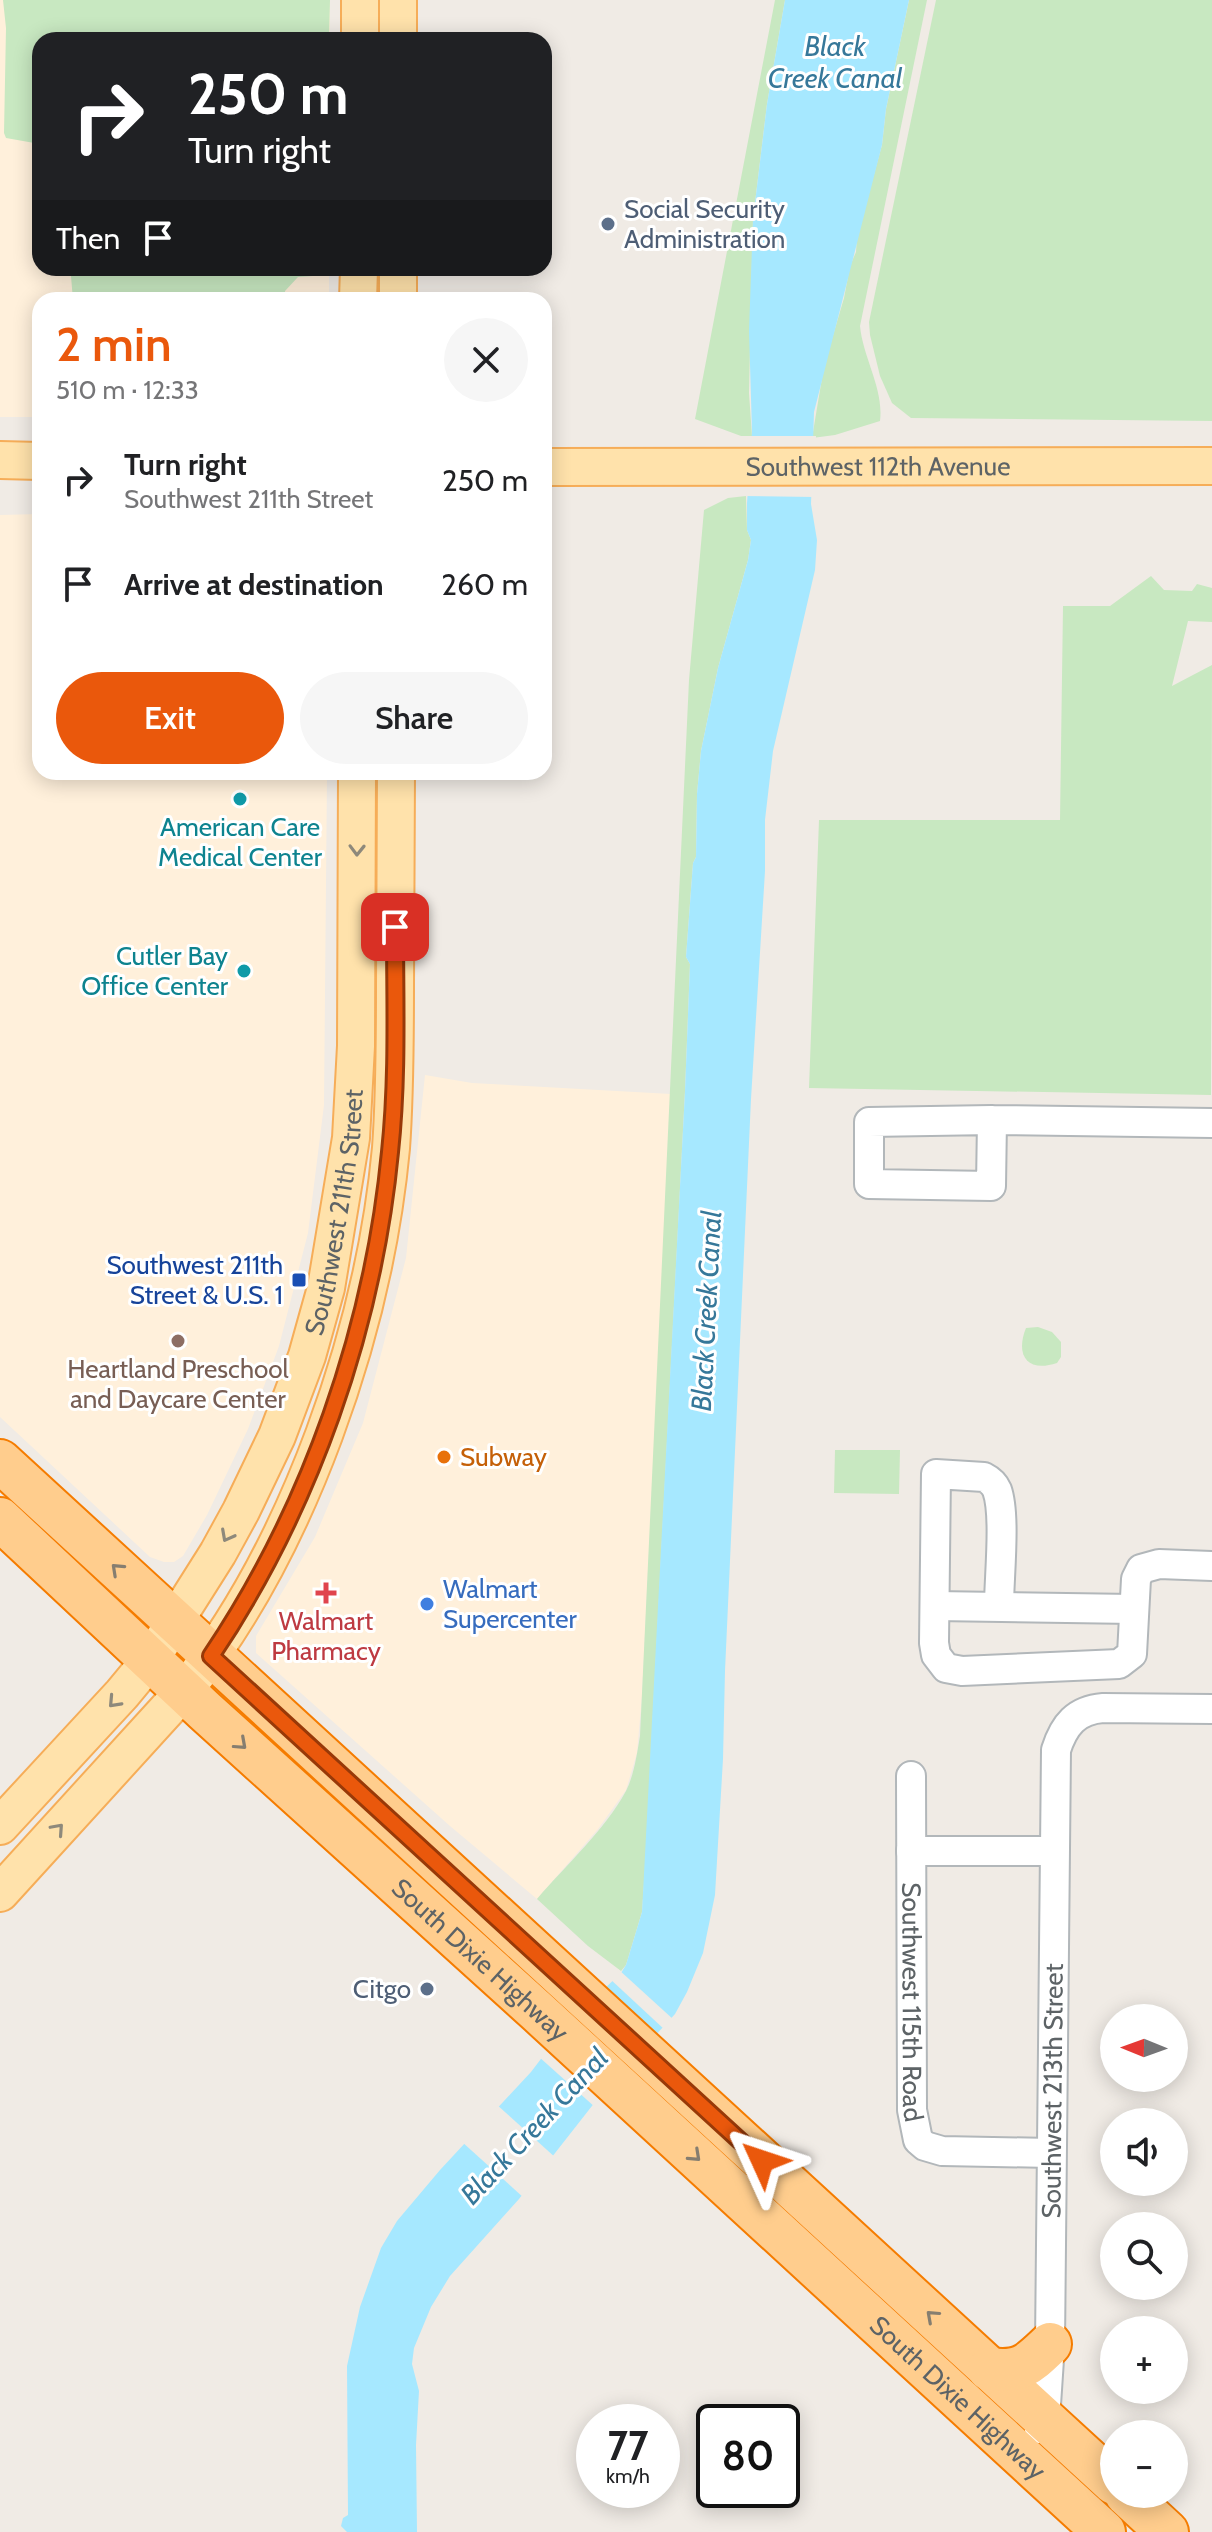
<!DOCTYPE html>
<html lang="en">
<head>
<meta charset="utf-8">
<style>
	:root { --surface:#fff; --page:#f6f6f6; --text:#202124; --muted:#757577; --accent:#ea580c }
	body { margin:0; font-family:Cabin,sans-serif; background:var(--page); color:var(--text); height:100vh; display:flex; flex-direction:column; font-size:30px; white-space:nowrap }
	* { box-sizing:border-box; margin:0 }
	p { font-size:26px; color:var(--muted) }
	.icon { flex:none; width:44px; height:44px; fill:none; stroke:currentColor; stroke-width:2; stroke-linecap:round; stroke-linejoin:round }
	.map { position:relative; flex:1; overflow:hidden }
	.drawer { position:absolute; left:32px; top:292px; width:520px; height:488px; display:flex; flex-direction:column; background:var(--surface); border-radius:24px; box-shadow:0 4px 20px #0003 }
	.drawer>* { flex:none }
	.hud { position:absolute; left:32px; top:32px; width:520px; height:244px; border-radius:24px; box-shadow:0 4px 20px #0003; background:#202124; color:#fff; overflow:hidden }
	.needle { width:52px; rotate:271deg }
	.tools { position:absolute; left:1100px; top:2004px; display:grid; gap:16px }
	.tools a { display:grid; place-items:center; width:88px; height:88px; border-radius:50%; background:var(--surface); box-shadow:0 4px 20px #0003; font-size:40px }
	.speed { position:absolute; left:576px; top:2404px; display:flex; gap:16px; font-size:40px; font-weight:700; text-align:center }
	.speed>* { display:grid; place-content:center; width:104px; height:104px; border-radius:50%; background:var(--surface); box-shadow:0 4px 20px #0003; line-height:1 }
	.speed small { font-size:20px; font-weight:400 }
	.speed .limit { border:4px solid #111; border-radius:12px; background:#fff; color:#111 }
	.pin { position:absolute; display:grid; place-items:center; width:68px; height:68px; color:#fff; margin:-34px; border-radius:16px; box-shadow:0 4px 12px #0006 }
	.me { position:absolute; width:88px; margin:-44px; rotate:312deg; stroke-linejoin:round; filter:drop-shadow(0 0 6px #0008) }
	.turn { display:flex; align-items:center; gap:28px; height:168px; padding:0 24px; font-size:36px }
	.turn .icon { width:104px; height:104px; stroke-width:2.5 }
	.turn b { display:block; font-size:56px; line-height:68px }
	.then { display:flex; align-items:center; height:76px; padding:0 24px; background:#0003; gap:16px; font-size:30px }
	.round { display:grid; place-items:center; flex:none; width:84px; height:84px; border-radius:42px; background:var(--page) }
	.headline { display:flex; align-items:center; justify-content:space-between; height:136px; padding:0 24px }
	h1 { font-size:48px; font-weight:600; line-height:60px; color:var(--accent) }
	.button { display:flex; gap:16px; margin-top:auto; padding:16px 24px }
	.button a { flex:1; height:92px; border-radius:48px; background:var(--accent); color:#fff; font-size:32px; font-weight:600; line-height:92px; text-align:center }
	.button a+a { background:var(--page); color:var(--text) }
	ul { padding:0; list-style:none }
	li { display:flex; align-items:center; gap:24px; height:104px; padding:0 24px }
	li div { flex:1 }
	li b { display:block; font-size:30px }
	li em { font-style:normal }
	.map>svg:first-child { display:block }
	.commercial { fill:#fff0db }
	.green { fill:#c8e8c1 }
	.water { fill:#a6e8ff }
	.pier { fill:#f0ebe5 }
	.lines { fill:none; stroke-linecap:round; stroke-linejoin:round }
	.minor-casing { stroke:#b2b7ba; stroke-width:32 }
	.major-casing { stroke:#f6ad58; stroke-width:40 }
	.highway-casing { stroke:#f57c00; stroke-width:46 }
	.minor { stroke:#fff; stroke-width:28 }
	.major { stroke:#ffe2ab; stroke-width:36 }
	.highway { stroke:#ffcd8d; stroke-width:42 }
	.oneway { stroke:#8e897b }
	.oneway2 { stroke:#867e70 }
	.route-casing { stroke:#983908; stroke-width:20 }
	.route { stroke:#ea580c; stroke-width:14 }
	.service-dot { fill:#5c6f8a; stroke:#fff; stroke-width:3 }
	.culture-dot { fill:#0f9aa8; stroke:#fff; stroke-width:3 }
	.transit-dot { fill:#1a4fb4; stroke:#fff; stroke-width:3 }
	.education-dot { fill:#8d6e63; stroke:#fff; stroke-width:3 }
	.food-dot { fill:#e8710a; stroke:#fff; stroke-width:3 }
	.health-dot { fill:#e0444e; stroke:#fff; stroke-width:3 }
	.shop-dot { fill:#3f7fe0; stroke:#fff; stroke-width:3 }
	.labels { text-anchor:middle; stroke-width:6; stroke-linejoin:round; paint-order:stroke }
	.service-label { font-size:26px; fill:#4e5e75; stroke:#fff; text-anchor:start }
	.street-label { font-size:26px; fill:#5d6366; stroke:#fff }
	.culture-label { font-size:26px; fill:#0d838f; stroke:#fff }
	.transit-label { font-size:26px; fill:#164399; stroke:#fff; text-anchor:end }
	.education-label { font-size:26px; fill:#785e54; stroke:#fff }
	.food-label { font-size:26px; fill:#c56008; stroke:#fff; text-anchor:start }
	.shop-label { font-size:26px; fill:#366cbe; stroke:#fff; text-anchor:start }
	.health-label { font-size:26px; fill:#be3a42; stroke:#fff }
	.water-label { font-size:28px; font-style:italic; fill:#36789a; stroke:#fff }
</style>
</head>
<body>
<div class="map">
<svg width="1212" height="2532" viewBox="0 0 1212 2532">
	<rect width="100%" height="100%" fill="#f0ebe5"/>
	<!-- commercial -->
	<g class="commercial">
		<polygon points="0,0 330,0 330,40 40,40 40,268 329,268 329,300 40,300 40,417 0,417"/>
		<polygon points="40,514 40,772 327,772 324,1105 308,1233 279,1346 248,1429 207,1515 183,1556 174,1562 164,1562 150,1557 0,1417 0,515"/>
		<polygon points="425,1075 472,1083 671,1094 642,1696 637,1753 626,1790 598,1829 537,1899 450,1826 256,1653 256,1636 315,1537 363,1423 406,1258"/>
	</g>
	<!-- green -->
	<g class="green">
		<polygon points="3,0 330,0 329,40 40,40 40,144 6,138 4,133 6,28"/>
		<polygon points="775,0 785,0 767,104 753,219 749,393 752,436 741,436 695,419"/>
		<path d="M909 0H927L860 326C863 358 884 389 880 421L835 435 812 438 824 366 844 298 850 266 856 252 857 236 882 145 886 109Z"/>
		<polygon points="936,0 1212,0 1212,421 911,418 892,403 880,376 870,335 869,322"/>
		<polygon points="84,268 328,268 328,275 298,277 285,291 285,296 281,300 73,300 71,276 84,276"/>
		<path d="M746 496 747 530 751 540 748 560 718 668 701 751 697 794 696 857 693 863 686 957 690 964 685 1091 645 1870 642 1912 626 1965 621 1971 588 1946 537 1899C566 1865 604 1831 626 1791 634 1775 637 1754 640 1736L689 680 704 510 728 498Z"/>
		<polygon points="1151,576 1164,590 1192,591 1197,584 1212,588 1212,622 1188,621 1172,686 1212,665 1211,1095 809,1088 819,820 1060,820 1063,606 1110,606"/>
		<path d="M1038 1327 1052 1332 1061 1342V1357L1057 1363C1027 1373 1015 1355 1026 1328Z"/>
		<polygon points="835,1450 900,1450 899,1494 834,1493"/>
	</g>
	<!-- water -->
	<polygon class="water" points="785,0 909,0 886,109 882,145 814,412 811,504 817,540 815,570 773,751 765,820 765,871 751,1099 725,1671 723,1759 715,1895 703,1953 687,1992 675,2014 599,2097 519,2199 450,2276 431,2307 414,2348 412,2364 419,2391 416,2445 417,2532 347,2532 341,2526 343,2518 348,2515 347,2366 360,2307 381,2248 397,2221 440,2170 531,2072 569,2022 621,1973 626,1965 642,1912 685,1091 690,964 686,957 693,863 696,857 697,794 701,751 718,668 748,560 751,540 747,530 747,503 752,432 749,331 753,219 767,104"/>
	<!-- pier -->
	<g class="pier">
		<polygon points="748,436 816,436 815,497 743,496"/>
		<polygon points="618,1969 674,2020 665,2030 609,1978"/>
		<polygon points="565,2020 625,2075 596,2108 538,2056"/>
		<polygon points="496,2104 557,2159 524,2198 461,2141"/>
	</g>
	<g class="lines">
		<defs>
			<g id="minor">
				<polyline points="992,1120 991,1186 869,1184 869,1122 992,1120 1212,1123"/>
				<polyline points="935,1606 1134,1609"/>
				<path d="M999 1606C999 1578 1006 1515 997 1490 994 1483 990 1480 984 1477L936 1474 934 1643 936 1655 946 1668 962 1671 1119 1664 1132 1654 1136 1579 1141 1569 1159 1564 1212 1566"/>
				<path id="s1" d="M911 1776 912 2110 918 2140 925 2146 942 2151 1051 2153"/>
				<polyline points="911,1851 1054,1851"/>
				<path id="s2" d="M1039 2429 1045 2420 1050 2344 1056 1750C1064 1725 1076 1710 1103 1708L1212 1709"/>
			</g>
			<g id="major">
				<polyline points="360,40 360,0"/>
				<polyline points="398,40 398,0"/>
				<polyline points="358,300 359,268"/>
				<polyline points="398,300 398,268"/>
				<polyline points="0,460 40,461"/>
				<path id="s3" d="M544 467 1212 466"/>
				<path id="s4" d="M0 1826 122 1694 151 1659 218 1553 241 1511 277 1436 307 1356 326 1288 351 1138 356 1046 357 772"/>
				<path d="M0 1893 184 1691C299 1548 374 1330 391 1148 395 1094 395 1039 395 984 395 914 396 843 396 772"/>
			</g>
			<g id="highway">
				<polyline points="0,1461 1114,2483"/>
				<path id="s5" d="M0 1519 205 1711 539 2013 1104 2532"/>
				<path d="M989 2369C1021 2373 1028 2365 1050 2344"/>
				<polyline points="1126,2494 1167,2532"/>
			</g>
		</defs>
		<!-- minor casing -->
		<use href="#minor" class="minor-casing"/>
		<!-- major casing -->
		<use href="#major" class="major-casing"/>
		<!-- highway casing -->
		<use href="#highway" class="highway-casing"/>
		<!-- minor -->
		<use href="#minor" class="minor"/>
		<!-- major -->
		<use href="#major" class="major"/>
		<!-- highway -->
		<use href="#highway" class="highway"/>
	</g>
	<!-- one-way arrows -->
	<defs><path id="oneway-chevron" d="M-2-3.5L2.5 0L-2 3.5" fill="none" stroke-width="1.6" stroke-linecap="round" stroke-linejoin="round" transform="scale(2)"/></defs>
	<g class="oneway">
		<use href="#oneway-chevron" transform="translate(357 850) rotate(91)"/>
		<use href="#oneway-chevron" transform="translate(227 1536) rotate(118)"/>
		<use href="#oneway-chevron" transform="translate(114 1702) rotate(133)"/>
		<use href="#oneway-chevron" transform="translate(58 1829) rotate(-48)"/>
	</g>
	<g class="oneway2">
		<use href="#oneway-chevron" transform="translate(117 1569) rotate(-137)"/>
		<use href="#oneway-chevron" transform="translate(241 1744) rotate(42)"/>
		<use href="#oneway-chevron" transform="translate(695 2156) rotate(43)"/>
		<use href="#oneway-chevron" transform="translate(932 2316) rotate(-138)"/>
	</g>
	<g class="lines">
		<defs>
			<path id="route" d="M395 927C395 1002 398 1077 390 1152 373 1329 310 1509 211 1656L762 2161"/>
		</defs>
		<!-- route casing -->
		<use href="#route" class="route-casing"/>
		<!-- route -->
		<use href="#route" class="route"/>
	</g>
	<!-- markers -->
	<g class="service-dot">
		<circle cx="608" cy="224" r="8"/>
		<circle cx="427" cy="1989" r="8"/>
	</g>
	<g class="culture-dot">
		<circle cx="240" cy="799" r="8"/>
		<circle cx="244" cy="971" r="8"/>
	</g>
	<rect class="transit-dot" x="291" y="1272" width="16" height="16" rx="4"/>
	<circle class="education-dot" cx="178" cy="1341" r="8"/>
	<circle class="food-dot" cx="444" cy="1457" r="8"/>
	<path class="health-dot" d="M322 1581h8v8h8v8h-8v8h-8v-8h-8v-8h8z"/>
	<circle class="shop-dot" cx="427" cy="1604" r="8"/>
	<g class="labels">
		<!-- service labels -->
		<g class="service-label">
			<text x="624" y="218">Social Security<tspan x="624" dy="30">Administration</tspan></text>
			<text x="411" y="1998" text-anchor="end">Citgo</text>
		</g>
		<!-- street labels -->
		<g class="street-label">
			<text dy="9" stroke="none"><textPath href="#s3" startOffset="334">Southwest 112th Avenue</textPath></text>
			<text dy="9" stroke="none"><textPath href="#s4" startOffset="714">Southwest 211th Street</textPath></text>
			<text dy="9" stroke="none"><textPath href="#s5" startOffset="652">South Dixie Highway</textPath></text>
			<text dy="9" stroke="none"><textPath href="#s1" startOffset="226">Southwest 115th Road</textPath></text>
			<text dy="9" stroke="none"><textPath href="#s2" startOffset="340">Southwest 213th Street</textPath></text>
			<text dy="9" stroke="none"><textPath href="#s5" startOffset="1300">South Dixie Highway</textPath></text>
		</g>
		<!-- culture labels -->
		<g class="culture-label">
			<text x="240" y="836">American Care<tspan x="240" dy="30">Medical Center</tspan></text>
			<text x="228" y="965" text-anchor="end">Cutler Bay<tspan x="228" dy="30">Office Center</tspan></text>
		</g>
		<!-- transit labels -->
		<g class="transit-label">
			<text x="283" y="1274">Southwest 211th<tspan x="283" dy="30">Street &amp; U.S. 1</tspan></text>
		</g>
		<!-- education labels -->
		<g class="education-label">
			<text x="178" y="1378">Heartland Preschool<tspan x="178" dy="30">and Daycare Center</tspan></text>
		</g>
		<!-- food labels -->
		<g class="food-label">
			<text x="460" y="1466">Subway</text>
		</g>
		<!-- shop labels -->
		<g class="shop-label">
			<text x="443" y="1598">Walmart<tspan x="443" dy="30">Supercenter</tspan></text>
		</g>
		<!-- health labels -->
		<g class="health-label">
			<text x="326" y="1630">Walmart<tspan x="326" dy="30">Pharmacy</tspan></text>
		</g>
		<!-- water labels -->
		<g class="water-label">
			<text x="835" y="56">Black<tspan x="835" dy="32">Creek Canal</tspan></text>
			<text transform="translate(706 1311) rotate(-87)" y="10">Black Creek Canal</text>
			<text transform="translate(534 2126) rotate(-47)" y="10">Black Creek Canal</text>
		</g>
	</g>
</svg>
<div class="tools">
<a><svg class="needle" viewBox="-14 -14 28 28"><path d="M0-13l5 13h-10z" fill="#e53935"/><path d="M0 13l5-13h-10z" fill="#757577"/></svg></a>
<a><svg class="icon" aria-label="sound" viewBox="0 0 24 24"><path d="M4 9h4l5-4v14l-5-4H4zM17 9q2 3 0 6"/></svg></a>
<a><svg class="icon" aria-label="search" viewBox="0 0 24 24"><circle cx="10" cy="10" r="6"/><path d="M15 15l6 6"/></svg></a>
<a>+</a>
<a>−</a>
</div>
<div class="speed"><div>77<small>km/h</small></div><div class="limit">80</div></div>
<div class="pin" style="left:395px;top:927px;background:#d93025"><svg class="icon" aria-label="arrive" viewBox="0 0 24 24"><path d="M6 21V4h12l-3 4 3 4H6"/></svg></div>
<svg class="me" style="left:762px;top:2161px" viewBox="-20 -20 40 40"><path d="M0-17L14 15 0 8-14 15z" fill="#ea580c" stroke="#fff" stroke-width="4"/></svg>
<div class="hud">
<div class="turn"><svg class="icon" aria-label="right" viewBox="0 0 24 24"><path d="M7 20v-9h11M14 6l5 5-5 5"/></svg><div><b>250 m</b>Turn right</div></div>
<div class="then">Then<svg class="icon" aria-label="arrive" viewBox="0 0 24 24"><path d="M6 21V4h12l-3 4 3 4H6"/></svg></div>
</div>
<section class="drawer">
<div class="headline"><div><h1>2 min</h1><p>510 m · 12:33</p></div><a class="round"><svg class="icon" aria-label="close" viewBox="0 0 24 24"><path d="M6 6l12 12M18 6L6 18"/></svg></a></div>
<ul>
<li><svg class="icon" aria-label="right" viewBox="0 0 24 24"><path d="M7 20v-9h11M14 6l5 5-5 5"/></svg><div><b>Turn right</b><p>Southwest 211th Street</p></div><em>250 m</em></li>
<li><svg class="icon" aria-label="arrive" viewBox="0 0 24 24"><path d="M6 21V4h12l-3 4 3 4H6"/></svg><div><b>Arrive at destination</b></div><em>260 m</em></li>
</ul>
<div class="button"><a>Exit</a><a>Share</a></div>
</section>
</div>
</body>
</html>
